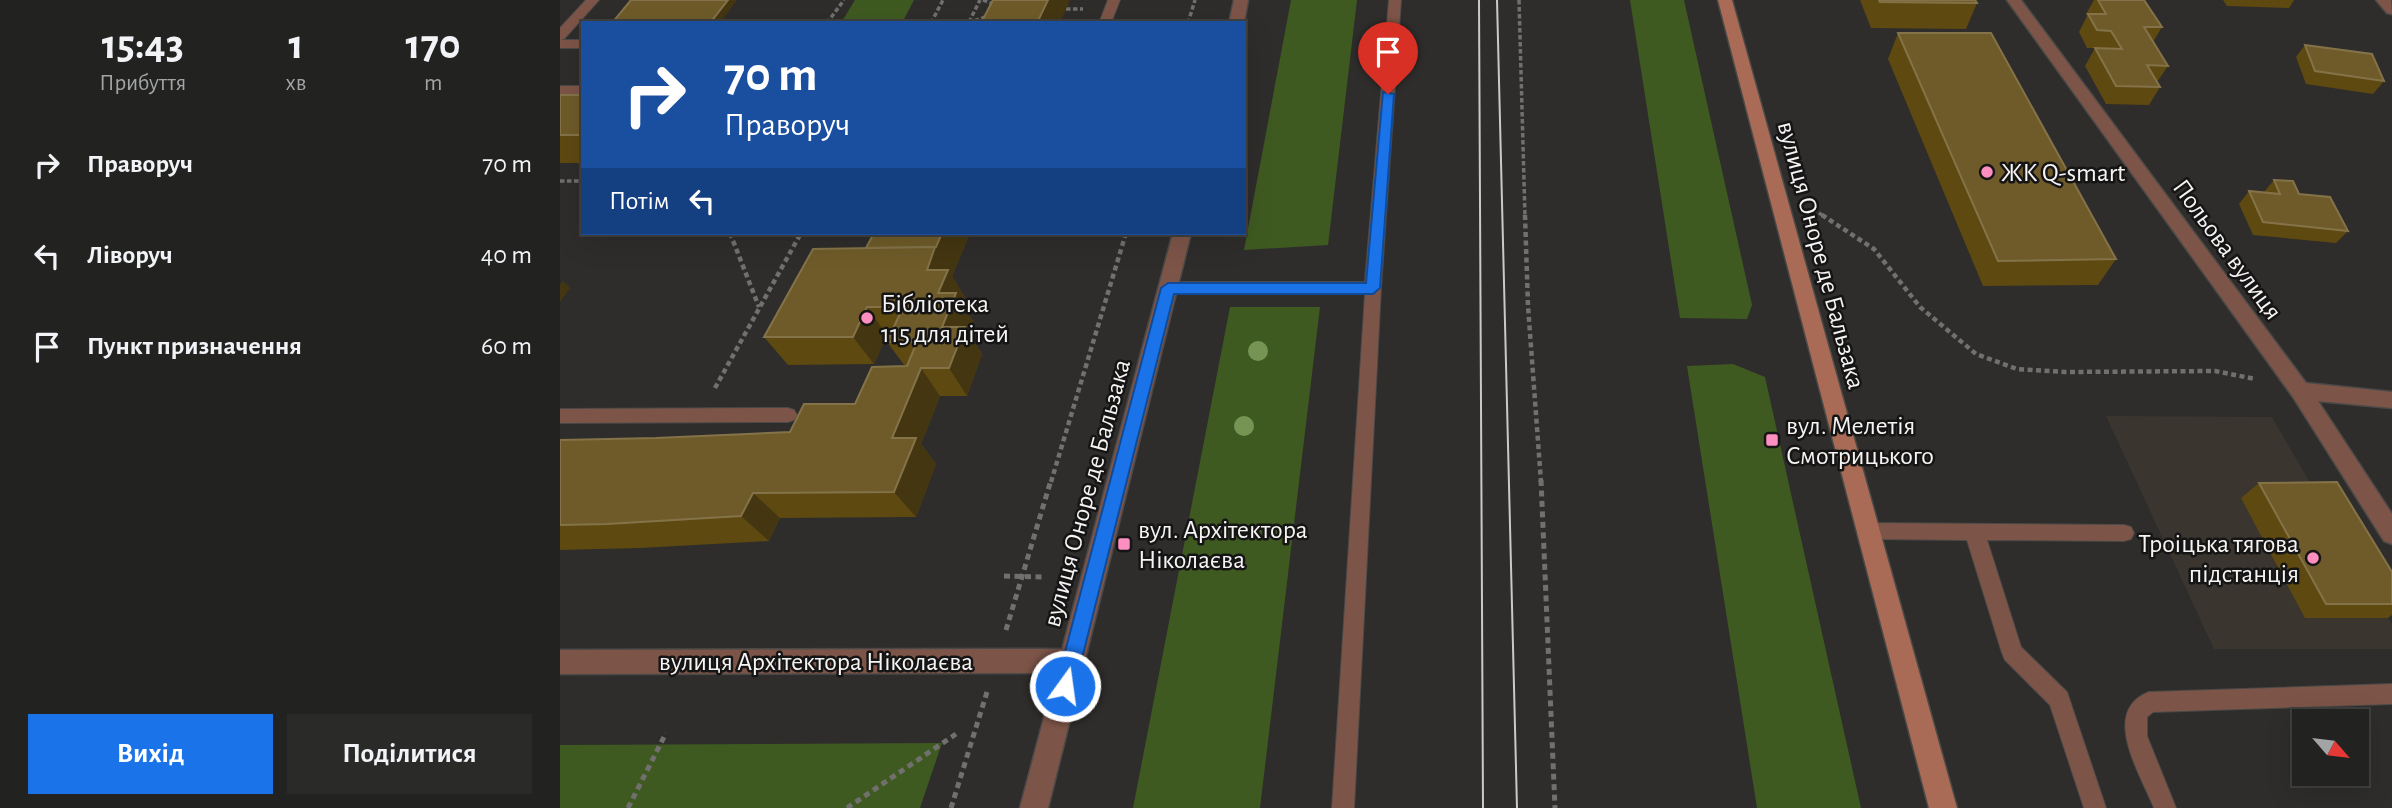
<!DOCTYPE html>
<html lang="uk">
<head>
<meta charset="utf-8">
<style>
	:root { --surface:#222220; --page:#2a2a29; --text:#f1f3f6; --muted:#a2a4a5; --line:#3f3f3e; --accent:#1a73e8 }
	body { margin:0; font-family:"Alegreya Sans",sans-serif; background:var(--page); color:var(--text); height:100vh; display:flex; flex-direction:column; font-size:26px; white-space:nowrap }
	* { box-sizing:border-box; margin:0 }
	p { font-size:23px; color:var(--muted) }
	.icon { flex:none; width:38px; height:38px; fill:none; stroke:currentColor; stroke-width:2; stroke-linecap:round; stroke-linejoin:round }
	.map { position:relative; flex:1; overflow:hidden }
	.drawer { display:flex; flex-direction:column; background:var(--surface); width:560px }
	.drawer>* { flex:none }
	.hud { position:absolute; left:21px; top:21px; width:665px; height:214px; border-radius:0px; box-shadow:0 7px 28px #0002,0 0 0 2px var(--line); background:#1a4fa0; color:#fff; overflow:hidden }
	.needle { width:46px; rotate:118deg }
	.controls { position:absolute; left:1732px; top:709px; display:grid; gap:14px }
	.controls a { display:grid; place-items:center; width:77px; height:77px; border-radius:0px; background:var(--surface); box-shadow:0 7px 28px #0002,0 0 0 2px var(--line); font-size:35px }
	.pin { position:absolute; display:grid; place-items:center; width:60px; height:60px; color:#fff; margin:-72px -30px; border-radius:50% 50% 50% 0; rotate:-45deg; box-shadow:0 0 7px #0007 }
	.pin .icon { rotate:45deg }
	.me { position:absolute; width:77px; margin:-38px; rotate:14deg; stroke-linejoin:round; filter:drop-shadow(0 0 5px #0008) }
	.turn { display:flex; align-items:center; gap:24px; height:147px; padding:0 28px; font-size:32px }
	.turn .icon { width:91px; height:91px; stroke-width:2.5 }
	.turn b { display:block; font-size:49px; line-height:60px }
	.then { display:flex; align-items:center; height:66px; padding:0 28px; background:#0003; gap:14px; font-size:26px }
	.eta { display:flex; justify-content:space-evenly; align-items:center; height:119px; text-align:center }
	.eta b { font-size:42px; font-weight:600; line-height:49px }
	.primary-button { display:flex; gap:14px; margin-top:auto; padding:14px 28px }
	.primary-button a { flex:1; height:80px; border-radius:0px; background:var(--accent); color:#fff; font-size:28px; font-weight:600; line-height:80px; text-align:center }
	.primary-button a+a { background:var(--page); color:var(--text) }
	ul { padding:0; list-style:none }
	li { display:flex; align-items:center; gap:21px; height:91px; padding:0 28px }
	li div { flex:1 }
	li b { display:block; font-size:26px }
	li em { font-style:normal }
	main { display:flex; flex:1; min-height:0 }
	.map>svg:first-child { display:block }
	.built { fill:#3a362f }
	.green { fill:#3f5a21 }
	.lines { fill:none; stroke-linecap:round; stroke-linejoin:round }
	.service-casing { stroke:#4a4947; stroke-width:2 }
	.minor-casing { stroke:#4a4947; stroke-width:3 }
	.tertiary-casing { stroke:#4a4947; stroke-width:3 }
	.secondary-casing { stroke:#4a4947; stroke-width:3 }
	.path-far2 { stroke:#71706f; stroke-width:3.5; stroke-dasharray:4.5 2.5; stroke-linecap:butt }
	.path-far1 { stroke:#71706f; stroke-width:4.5; stroke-dasharray:5 3.5; stroke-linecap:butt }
	.path { stroke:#71706f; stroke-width:5; stroke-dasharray:6 4.5; stroke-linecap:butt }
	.service { fill:#7d5548; fill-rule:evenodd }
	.minor { fill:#7d5548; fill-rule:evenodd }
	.tertiary { fill:#7d5548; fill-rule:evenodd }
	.secondary { fill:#a96b55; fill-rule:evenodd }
	.tram { stroke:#cac9c7; stroke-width:2 }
	.tree { fill:#769454 }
	.wall { fill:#5e4911 }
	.shaded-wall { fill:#443611 }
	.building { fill:#6f5b29; stroke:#847349; stroke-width:2 }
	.route { fill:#1a73e8; stroke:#114b97; stroke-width:2 }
	.poi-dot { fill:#fd8ec0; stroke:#161515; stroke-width:2.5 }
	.labels { text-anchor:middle; stroke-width:5; stroke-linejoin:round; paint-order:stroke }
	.poi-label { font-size:26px; fill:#f5f4f3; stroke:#161515; text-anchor:start }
	.street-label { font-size:26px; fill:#f5f4f3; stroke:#161515 }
</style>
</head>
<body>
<main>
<section class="drawer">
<div class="eta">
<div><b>15:43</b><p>Прибуття</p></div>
<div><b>1</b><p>хв</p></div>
<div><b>170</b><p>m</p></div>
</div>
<ul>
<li><svg class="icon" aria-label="right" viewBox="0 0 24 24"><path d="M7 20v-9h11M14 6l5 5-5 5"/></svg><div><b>Праворуч</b></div><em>70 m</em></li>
<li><svg class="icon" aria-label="left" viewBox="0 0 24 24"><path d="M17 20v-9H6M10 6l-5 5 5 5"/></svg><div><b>Ліворуч</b></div><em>40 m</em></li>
<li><svg class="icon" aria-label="arrive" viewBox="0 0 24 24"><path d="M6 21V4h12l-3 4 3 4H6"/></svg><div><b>Пункт призначення</b></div><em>60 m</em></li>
</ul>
<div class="primary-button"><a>Вихід</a><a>Поділитися</a></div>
</section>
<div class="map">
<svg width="1832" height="808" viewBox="0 0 1832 808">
	<rect width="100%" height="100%" fill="#2e2d2b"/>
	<!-- built -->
	<polygon class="built" points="1546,416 1712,417 1832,624 1832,649 1654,649"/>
	<!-- green -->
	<g class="green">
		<polygon points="295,0 354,0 342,23 281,23"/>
		<polygon points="731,0 797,0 768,245 684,250"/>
		<polygon points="1070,0 1124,0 1192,305 1187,319 1120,318"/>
		<polygon points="670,307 760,307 700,808 573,808"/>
		<polygon points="1173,364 1205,377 1301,808 1197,808 1127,366"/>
		<polygon points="382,743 360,808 0,808 0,745"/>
	</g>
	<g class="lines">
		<defs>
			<g id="service">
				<polygon points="26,0 39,0 4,39 0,40 0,28"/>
				<polygon points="548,0 560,0 551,23 539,23"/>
				<polygon points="829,0 841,0 821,288 794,808 772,808 805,294 608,294 600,288 608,282 805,282"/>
				<rect x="0" y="40" width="23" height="8"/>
				<rect x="0" y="86" width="23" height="8"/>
				<polygon points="228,408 234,410 237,415 234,420 228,422 0,423 0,409"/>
				<polygon points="1309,523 1564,525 1571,527 1574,533 1571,539 1564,541 1427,540 1461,647 1507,692 1546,808 1524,808 1490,705 1445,660 1442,653 1407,540 1309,539 1302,537 1299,531 1302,525"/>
				<path d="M1832 684V704L1593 712 1587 717V736L1616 808H1594C1580 773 1540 711 1589 692Z"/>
			</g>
			<g id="minor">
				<polygon points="1447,0 1461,0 1746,383 1832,392 1832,408 1758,401 1832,514 1832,544 1824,541 1733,397"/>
				<polygon points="1816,0 1831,0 1832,14 1827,13"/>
				<polygon points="511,649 520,653 524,661 520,669 511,673 0,674 0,650"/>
			</g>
			<g id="tertiary">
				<polygon points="674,0 688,0 684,23 669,23"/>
				<polygon points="613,233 631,233 488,808 460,808"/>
			</g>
			<polygon id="secondary" points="1158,0 1172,0 1397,808 1369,808"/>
		</defs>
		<!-- service casing -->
		<use href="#service" class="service-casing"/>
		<!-- minor casing -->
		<use href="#minor" class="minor-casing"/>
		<!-- tertiary casing -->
		<use href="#tertiary" class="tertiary-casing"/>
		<!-- secondary casing -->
		<use href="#secondary" class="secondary-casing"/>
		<!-- path-far2 -->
		<g class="path-far2">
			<polyline points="423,0 435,5"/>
			<polyline points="959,0 965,217"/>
			<polyline points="506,9 523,9"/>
			<polyline points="409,22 420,0"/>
			<polyline points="267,23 284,0"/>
			<polyline points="371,23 383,0"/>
			<polyline points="408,23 428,16"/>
			<polyline points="628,23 635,0"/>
			<polyline points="0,181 23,181"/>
			<polyline points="23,194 23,198"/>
			<polyline points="1253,209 1265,217"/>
		</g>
		<!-- path-far1 -->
		<g class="path-far1">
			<polyline points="965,215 968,306 981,482"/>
			<polyline points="1262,215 1314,249 1360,307 1416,354 1457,369 1505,372 1655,371 1695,379"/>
			<polyline points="170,233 199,307"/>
			<polyline points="155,388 241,233"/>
			<polyline points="491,482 566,233"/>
		</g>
		<!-- path -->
		<g class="path">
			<polyline points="981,480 995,808"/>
			<polyline points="444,576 484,577"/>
			<polyline points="446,630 491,480"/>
			<polyline points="68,808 106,733"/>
			<polyline points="287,808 396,734"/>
			<polyline points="391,808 427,692"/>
		</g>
		<!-- service -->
		<use href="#service" class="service"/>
		<!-- minor -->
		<use href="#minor" class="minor"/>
		<!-- tertiary -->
		<use href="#tertiary" class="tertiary"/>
		<!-- secondary -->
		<use href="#secondary" class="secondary"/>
		<!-- tram -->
		<g class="tram">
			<polyline points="919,0 923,808"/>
			<polyline points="937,0 957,808"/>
		</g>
	</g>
	<!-- trees -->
	<g class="tree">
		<circle cx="698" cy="351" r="10"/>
		<circle cx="684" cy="426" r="10"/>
	</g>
	<!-- wall -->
	<g class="wall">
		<polygon points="1300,0 1415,0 1417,3 1406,29 1311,28"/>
		<polygon points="1534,0 1584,0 1602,27 1593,42 1608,66 1597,82 1600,87 1589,105 1546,104 1525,66 1535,48 1541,48 1527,48 1519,32 1527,16 1526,14"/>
		<polygon points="1663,0 1734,0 1729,8 1667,6"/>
		<polygon points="1338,33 1556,259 1538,285 1423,286 1328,59"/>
		<polygon points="1745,45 1824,81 1813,94 1746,84 1736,57"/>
		<rect x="0" y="95" width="23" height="68"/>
		<polygon points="1714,180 1739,194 1788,231 1776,243 1693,235 1679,204 1689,191 1704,192"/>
		<polygon points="314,233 410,233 392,276 405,298 402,304 413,321 408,332 422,354 407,396 380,396 361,444 376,464 356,517 220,518 209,541 80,548 0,550 0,440 96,438 230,432 295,404 345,366 327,342 330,335 327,335 314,364 228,365 204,337 306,248"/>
		<polygon points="1699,483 1832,572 1832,615 1828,618 1745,618 1681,498"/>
	</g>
	<!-- shaded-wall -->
	<g class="shaded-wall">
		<polygon points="168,0 177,0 160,23 150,23"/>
		<polygon points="488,0 510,0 500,23 477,23"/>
		<polygon points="382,233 410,233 392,276 405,298 402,304 413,321 408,332 422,354 407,396 389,368 382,327 367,270 375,247"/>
		<polygon points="3,281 10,288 0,302 0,285"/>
		<polygon points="307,307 327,335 314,364 293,337"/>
		<polygon points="361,368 380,396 361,444 376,464 356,517 334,492 332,438"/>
		<polygon points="193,493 220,518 209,541 181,516"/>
	</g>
	<!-- building -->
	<g class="building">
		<polygon points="71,0 168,0 150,23 52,23"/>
		<polygon points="433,0 488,0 477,23 421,23"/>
		<polygon points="1319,0 1415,0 1417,3 1320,2"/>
		<polygon points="1538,0 1584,0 1602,27 1584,27 1608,66 1587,65 1600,87 1556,86 1535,48 1562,49 1551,31 1537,30 1528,14 1546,14"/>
		<polygon points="1338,33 1431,33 1556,259 1438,261"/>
		<polygon points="1745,45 1812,54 1824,81 1755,71"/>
		<rect x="0" y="95" width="23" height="40"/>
		<polygon points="1714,180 1733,181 1739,194 1770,197 1788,231 1703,222 1689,191 1720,194"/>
		<polygon points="314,233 382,233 376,247 306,248"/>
		<polygon points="375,247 367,270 388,270 378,293 396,293 382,327 405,327 389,368 361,368 332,438 356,438 334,492 193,493 181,516 47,524 0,525 0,440 96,438 230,432 244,404 295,404 312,367 347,366 357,342 327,342 343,307 307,307 293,337 204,337 253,249"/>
		<polygon points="1777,482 1832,572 1832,604 1766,604 1699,483"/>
	</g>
	<!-- route -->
	<polygon class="route" points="823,92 834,94 820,288 813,294 614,294 515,686 512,692 505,695 498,692 496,686 601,288 608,283 806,283"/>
	<!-- markers -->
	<g class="poi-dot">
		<circle cx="1427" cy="172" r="7"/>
		<circle cx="307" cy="318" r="7"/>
		<rect x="1205" y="433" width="14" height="14" rx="3.5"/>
		<rect x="557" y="537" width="14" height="14" rx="3.5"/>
		<circle cx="1753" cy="558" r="7"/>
	</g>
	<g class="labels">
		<!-- poi labels -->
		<g class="poi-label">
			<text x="1441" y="181">ЖК Q-smart</text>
			<text x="321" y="312">Бібліотека<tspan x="321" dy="30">115 для дітей</tspan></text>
			<text x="1226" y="434">вул. Мелетія<tspan x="1226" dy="30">Смотрицького</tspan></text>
			<text x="578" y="538">вул. Архітектора<tspan x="578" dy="30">Ніколаєва</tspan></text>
			<text x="1739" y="552" text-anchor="end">Троiцька тягова<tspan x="1739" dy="30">пiдстанцiя</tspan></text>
		</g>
		<!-- street labels -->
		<g class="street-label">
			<text transform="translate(1668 249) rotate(54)" y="9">Польова вулиця</text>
			<text transform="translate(1262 255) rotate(75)" y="9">вулиця Оноре де Бальзака</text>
			<text transform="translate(526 493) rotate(-75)" y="9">вулиця Оноре де Бальзака</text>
			<text x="256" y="670">вулиця Архітектора Ніколаєва</text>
		</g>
	</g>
</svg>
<div class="controls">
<a><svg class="needle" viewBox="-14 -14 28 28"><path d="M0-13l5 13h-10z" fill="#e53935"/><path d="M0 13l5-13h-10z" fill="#a2a4a5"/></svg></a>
</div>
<div class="pin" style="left:828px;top:94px;background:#d93025"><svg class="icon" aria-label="arrive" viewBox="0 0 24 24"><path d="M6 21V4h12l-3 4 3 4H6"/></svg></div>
<svg class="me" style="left:505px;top:686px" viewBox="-20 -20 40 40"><circle r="17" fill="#1a73e8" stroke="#fff" stroke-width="3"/><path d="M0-11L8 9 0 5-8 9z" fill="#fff"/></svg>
<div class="hud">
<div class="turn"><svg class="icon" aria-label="right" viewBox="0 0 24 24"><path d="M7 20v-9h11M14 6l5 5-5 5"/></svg><div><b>70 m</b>Праворуч</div></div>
<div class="then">Потім<svg class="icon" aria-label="left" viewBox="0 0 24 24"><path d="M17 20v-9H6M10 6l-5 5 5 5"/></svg></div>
</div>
</div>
</main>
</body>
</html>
